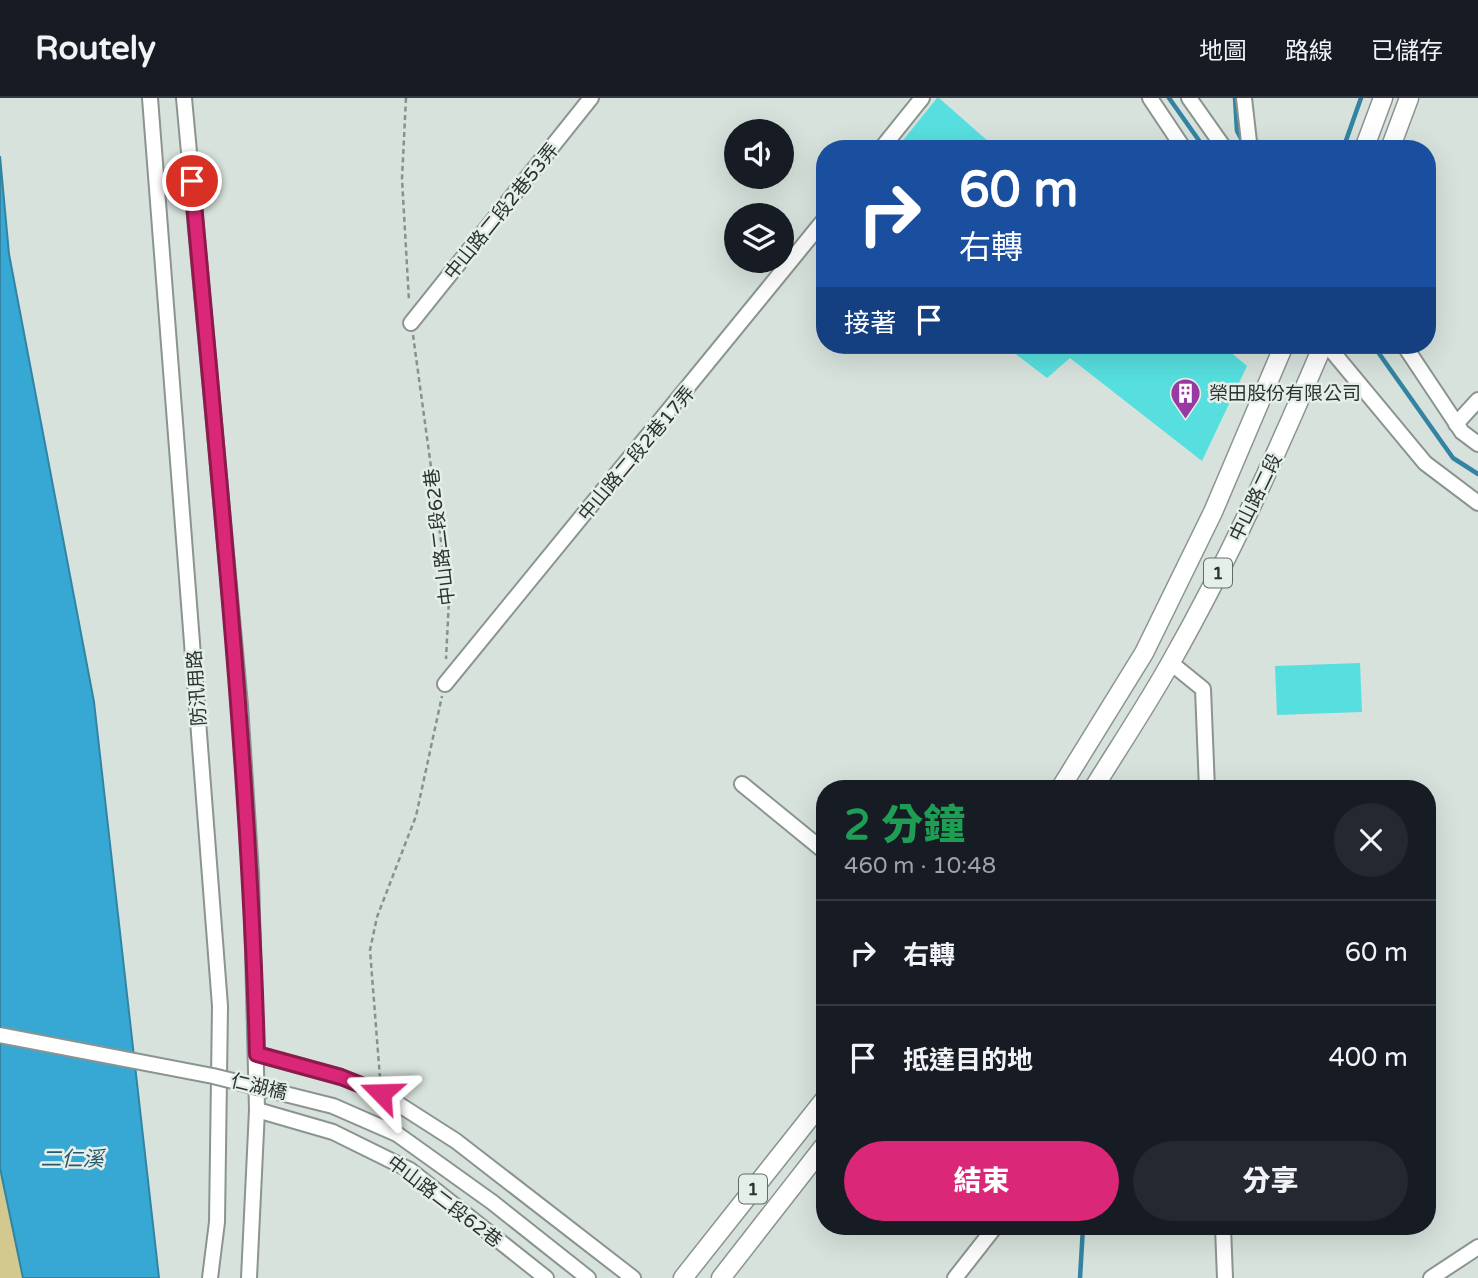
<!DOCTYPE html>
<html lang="zh-TW">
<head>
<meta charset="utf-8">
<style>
	:root { --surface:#171b24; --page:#242831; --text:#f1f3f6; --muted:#9ea1a6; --line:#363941; --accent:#db2777 }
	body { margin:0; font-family:"Varela Round","Noto Sans TC",sans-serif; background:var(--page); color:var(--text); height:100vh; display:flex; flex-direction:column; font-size:26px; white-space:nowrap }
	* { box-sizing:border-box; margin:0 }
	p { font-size:23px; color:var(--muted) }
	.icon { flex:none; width:38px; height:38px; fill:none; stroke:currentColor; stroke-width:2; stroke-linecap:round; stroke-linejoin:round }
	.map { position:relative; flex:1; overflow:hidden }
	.panel { position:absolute; left:816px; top:682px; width:620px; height:455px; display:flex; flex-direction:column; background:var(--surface); border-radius:28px; box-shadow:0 7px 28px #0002 }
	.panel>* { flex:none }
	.guide { position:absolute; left:816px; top:42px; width:620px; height:214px; border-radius:28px; box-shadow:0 7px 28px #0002; background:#1a4fa0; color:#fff; overflow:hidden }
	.fabs { position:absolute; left:724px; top:21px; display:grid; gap:14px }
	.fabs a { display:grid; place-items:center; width:70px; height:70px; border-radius:50%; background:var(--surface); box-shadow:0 7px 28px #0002; font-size:35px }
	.pin { position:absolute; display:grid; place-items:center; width:60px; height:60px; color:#fff; margin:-30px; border:4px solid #fff; border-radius:50%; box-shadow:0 2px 7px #0007 }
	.me { position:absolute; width:77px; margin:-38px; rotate:292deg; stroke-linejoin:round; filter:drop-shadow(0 0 5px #0008) }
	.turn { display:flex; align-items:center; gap:24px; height:147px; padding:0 28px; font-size:32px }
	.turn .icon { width:91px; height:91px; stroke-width:2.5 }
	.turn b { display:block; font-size:49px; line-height:60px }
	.then { display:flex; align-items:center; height:66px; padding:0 28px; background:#0003; gap:14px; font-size:26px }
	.round { display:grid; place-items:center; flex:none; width:74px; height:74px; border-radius:37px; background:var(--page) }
	.summary { display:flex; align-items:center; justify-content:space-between; height:119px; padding:0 28px }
	h1 { font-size:42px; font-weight:800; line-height:52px; color:#1e9e55 }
	.cta { display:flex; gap:14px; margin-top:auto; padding:14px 28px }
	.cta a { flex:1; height:80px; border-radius:42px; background:var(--accent); color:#fff; font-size:28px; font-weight:800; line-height:80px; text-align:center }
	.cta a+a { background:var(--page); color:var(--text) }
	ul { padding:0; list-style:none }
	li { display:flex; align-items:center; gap:21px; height:105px; padding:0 28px; border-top:2px solid var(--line) }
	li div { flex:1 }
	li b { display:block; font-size:26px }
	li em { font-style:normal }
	header { display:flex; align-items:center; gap:42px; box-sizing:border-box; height:98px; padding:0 35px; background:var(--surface); border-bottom:2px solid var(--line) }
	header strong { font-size:33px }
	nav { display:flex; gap:38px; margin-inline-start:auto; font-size:24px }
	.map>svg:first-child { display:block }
	.green { fill:#d3c98f }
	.water { fill:#36a8d3; stroke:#3384a2; stroke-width:2 }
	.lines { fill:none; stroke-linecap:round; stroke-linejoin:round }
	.stream { stroke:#3384a2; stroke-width:4.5 }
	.building { fill:#57dfdf }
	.minor-casing { stroke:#8b948f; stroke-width:18 }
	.major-casing { stroke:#8b948f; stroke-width:21 }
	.path { stroke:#89918d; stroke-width:2.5; stroke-dasharray:5 3.5; stroke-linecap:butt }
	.minor { stroke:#fff; stroke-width:14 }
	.major { stroke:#fff; stroke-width:18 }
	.minor-bridge-casing { stroke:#8b948f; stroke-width:18; stroke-linecap:butt }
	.minor-bridge { stroke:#fff; stroke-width:14 }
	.route-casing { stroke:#8e194d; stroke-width:18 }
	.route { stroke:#db2777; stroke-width:12 }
	.labels { text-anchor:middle; stroke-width:5; stroke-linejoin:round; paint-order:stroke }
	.shield { fill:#e5efe9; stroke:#646a67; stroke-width:2 }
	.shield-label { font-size:18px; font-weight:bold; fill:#2d312f }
	.street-label { font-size:19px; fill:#2d312f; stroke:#e5efe9 }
	.poi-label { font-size:19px; fill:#2d312f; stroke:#e5efe9; text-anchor:start }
	.water-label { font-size:21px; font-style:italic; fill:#2a586b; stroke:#e5efe9 }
</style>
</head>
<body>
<header>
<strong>Routely</strong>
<nav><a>地圖</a><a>路線</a><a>已儲存</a></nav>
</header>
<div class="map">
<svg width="1478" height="1180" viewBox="0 0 1478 1180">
	<rect width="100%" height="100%" fill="#d7e2dc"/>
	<!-- green -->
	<polygon class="green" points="0,1070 23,1180 0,1180"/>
	<!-- water -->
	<polygon class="water" points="0,58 9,156 94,604 159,1180 23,1180 0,1070"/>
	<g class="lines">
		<!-- stream -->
		<g class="stream">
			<polyline points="1169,0 1205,51"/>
			<polyline points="1235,0 1237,33 1244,46"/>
			<polyline points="1343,51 1361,0"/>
			<polyline points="1373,247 1453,360 1478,376"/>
			<polyline points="1080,1180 1083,1129"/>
		</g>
	</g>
	<!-- building -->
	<g class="building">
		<polygon points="937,0 939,0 997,51 896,51"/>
		<polygon points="1004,247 1222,247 1247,268 1202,363 1070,260 1047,280"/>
		<polygon points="1360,565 1362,614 1277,617 1275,568"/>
	</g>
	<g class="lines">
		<defs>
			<g id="minor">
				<polyline points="150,0 220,908 217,1124 210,1180"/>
				<polyline points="184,0 240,607 251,776 257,1012 249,1180"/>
				<polyline points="1150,0 1184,51"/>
				<polyline points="1189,0 1225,51"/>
				<polyline points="1244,0 1249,44 1254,51"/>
				<polyline points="881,51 922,0"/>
				<polyline points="411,225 591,0"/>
				<polyline points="1327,247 1425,365 1478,405"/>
				<polyline points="1404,247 1462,334 1478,346"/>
				<polyline points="1456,326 1478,302"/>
				<polyline points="1171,565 1203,591 1207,691"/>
				<polyline points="445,586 824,122"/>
				<polyline points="742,686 824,753"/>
				<polyline points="257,956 341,979 381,995 456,1043 633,1180"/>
				<polyline points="257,1012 333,1034 410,1072 546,1180"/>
				<polyline points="492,1104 588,1180"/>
				<polyline points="1223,1129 1225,1180"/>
				<polyline points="955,1180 995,1129"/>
				<polyline points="1431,1180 1478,1149"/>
			</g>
			<g id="major">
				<polyline points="1364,51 1383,0"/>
				<polyline points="1390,51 1409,0"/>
				<polyline points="1060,691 1144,555 1213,414 1284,247"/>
				<path d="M1093 691C1119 649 1147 607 1171 564 1229 462 1277 355 1323 247"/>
				<polyline points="683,1180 824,1002"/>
				<polyline points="721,1180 824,1048"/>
			</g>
		</defs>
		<!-- minor casing -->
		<use href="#minor" class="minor-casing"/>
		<!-- major casing -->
		<use href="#major" class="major-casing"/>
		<!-- path -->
		<g class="path">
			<polyline points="406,0 402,81 409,203"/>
			<polyline points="413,237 449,501 446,561"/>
			<polyline points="380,980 370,852 377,819 416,718 442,598"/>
		</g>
		<!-- minor -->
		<use href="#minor" class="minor"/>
		<!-- major -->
		<use href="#major" class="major"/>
		<defs>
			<polyline id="minor-bridge" points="0,937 213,978 333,1008 397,1036 492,1104"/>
		</defs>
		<!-- minor-bridge casing -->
		<use href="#minor-bridge" class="minor-bridge-casing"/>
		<!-- minor-bridge -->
		<use href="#minor-bridge" class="minor-bridge"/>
	</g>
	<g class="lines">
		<defs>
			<path id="route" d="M192 83C218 374 249 664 257 956L341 979 381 995"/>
		</defs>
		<!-- route casing -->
		<use href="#route" class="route-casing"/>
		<!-- route -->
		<use href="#route" class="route"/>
	</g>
	<!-- icons -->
	<defs>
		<symbol id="building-pin" viewBox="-11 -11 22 30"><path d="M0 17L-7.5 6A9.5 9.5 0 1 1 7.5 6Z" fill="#993aa2" stroke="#e5efe9"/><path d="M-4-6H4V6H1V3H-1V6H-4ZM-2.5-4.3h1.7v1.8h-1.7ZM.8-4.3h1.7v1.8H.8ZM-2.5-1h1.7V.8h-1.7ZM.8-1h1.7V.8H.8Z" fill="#fff"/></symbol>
	</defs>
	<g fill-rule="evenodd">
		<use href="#building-pin" x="1168" y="278" width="35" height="47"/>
	</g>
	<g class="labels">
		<!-- shield labels -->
		<g class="shield">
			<rect x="1204" y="460.5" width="28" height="29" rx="5"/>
			<rect x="739" y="1076.5" width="28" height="29" rx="5"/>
		</g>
		<g class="shield-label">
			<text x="1218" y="481">1</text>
			<text x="753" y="1097">1</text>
		</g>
		<!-- street labels -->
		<g class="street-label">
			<text transform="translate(501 113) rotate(-51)" y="7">中山路二段2巷53弄</text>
			<text transform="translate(636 355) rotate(-50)" y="7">中山路二段2巷17弄</text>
			<text transform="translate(1255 399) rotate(-64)" y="7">中山路二段</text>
			<text transform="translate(439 439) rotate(-97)" y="7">中山路二段62巷</text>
			<text transform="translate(196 590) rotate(-94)" y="7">防汛用路</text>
			<text transform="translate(259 988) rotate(13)" y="7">仁湖橋</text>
			<text transform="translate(445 1103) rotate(37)" y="7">中山路二段62巷</text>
		</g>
		<!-- poi labels -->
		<g class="poi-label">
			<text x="1209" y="302">榮田股份有限公司</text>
		</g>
		<!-- water labels -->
		<g class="water-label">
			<text x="72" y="1068">二仁溪</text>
		</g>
	</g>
</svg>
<div class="fabs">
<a><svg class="icon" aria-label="sound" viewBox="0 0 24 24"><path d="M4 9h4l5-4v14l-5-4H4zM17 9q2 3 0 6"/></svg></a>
<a><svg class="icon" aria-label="layers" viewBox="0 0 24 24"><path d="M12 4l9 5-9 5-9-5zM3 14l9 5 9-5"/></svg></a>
</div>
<div class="pin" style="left:192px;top:83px;background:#d93025"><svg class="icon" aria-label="arrive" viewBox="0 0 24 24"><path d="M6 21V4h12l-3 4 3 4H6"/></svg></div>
<svg class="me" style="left:381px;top:995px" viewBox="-20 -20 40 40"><path d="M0-17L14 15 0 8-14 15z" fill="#db2777" stroke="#fff" stroke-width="4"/></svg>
<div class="guide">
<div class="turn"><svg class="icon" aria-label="right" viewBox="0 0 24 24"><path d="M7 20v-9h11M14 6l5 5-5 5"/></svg><div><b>60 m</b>右轉</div></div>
<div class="then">接著<svg class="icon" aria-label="arrive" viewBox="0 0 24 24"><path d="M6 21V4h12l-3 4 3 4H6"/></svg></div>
</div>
<section class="panel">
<div class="summary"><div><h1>2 分鐘</h1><p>460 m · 10:48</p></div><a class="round"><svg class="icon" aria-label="close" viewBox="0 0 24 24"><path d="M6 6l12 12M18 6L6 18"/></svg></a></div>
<ul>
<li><svg class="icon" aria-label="right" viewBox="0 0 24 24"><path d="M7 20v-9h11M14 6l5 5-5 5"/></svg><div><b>右轉</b></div><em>60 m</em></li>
<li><svg class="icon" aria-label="arrive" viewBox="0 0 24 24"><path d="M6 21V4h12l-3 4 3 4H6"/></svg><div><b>抵達目的地</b></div><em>400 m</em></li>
</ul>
<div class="cta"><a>結束</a><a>分享</a></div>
</section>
</div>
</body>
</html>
